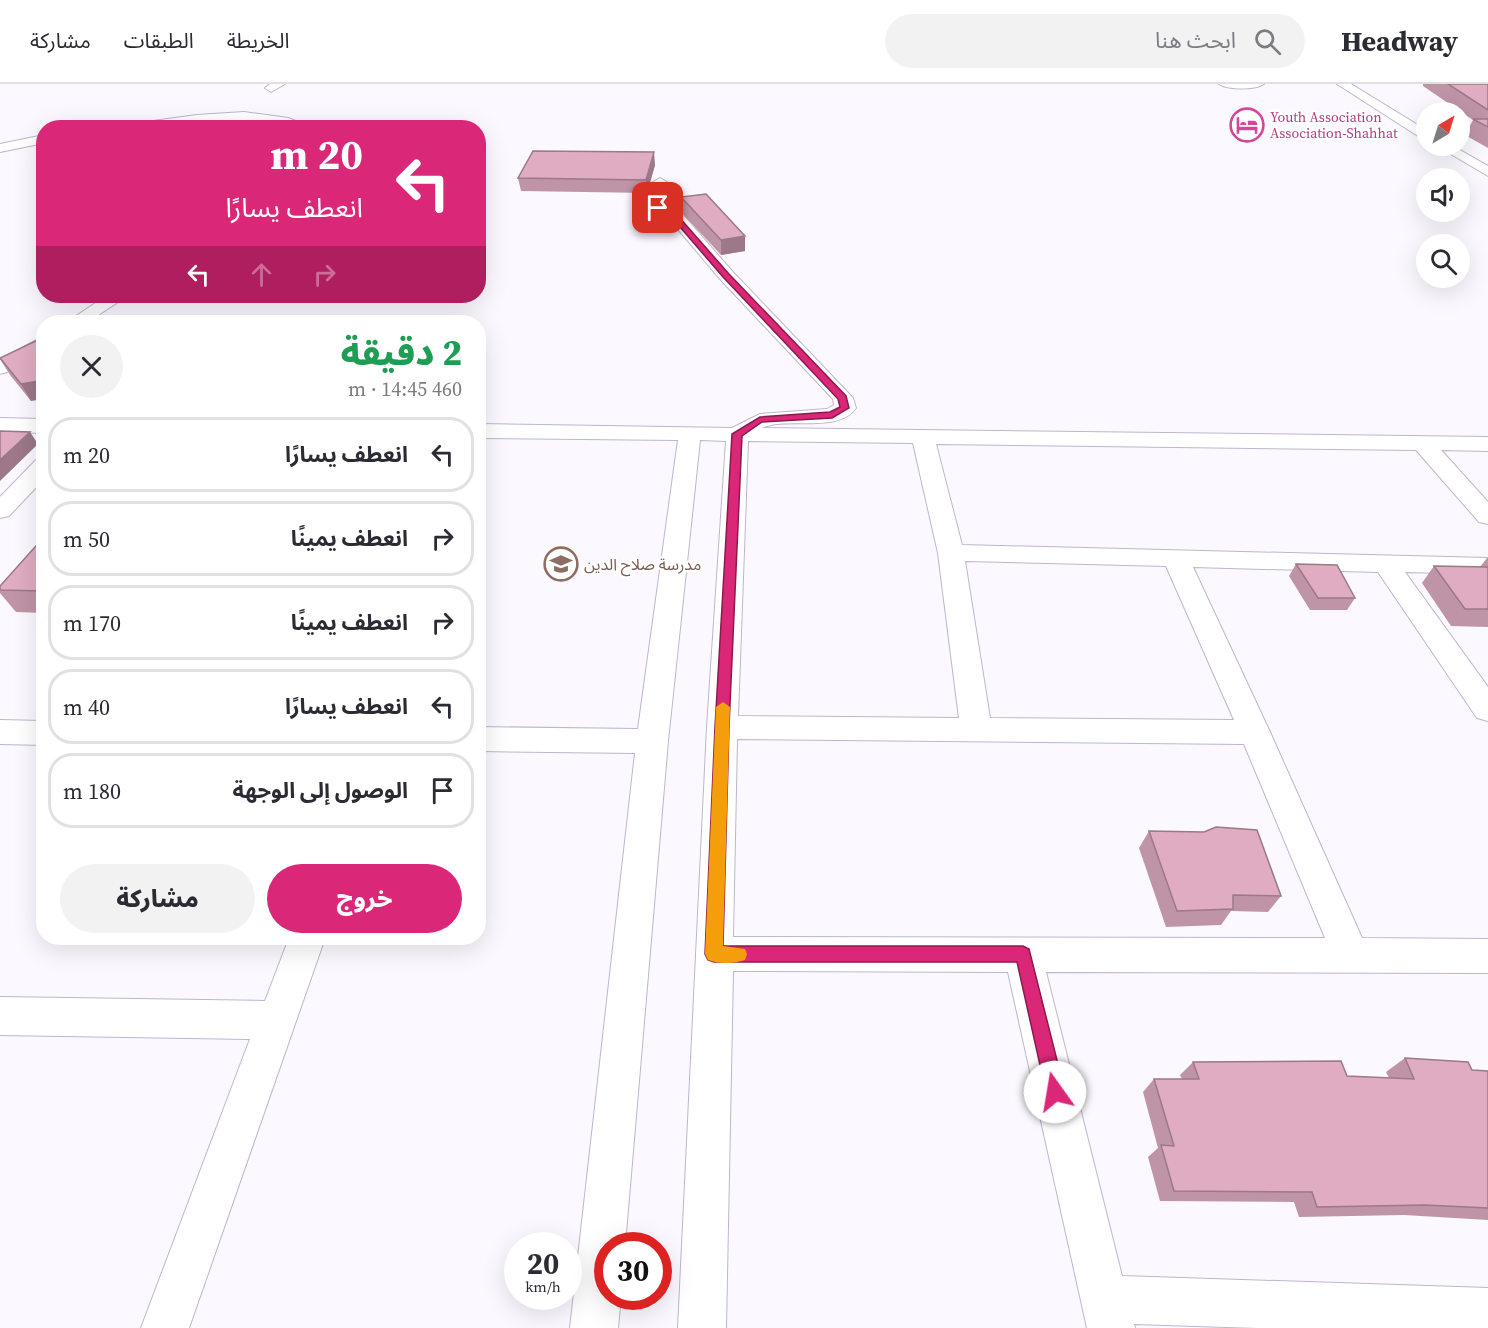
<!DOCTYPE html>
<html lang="ar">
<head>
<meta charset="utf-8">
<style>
	:root { --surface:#fff; --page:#f2f2f3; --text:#2b2b33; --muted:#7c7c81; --line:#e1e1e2; --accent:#db2777 }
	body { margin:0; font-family:"Source Serif 4","Noto Sans Arabic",serif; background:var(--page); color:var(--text); direction:rtl; height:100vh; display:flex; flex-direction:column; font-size:22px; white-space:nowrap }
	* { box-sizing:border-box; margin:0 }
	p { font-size:20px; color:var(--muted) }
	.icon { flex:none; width:33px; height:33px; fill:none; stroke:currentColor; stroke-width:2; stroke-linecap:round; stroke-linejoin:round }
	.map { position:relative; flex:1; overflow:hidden; direction:ltr }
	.side { position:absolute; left:36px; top:231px; width:450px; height:630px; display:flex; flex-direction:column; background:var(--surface); border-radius:24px; box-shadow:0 6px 24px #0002; direction:rtl }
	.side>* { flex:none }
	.hud { position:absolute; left:36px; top:36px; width:450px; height:183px; border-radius:24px; box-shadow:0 6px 24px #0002; direction:rtl; background:#db2777; color:#fff; overflow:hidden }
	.needle { width:39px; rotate:38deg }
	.controls { position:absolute; left:1416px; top:18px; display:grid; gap:12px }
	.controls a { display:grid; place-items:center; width:54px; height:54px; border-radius:50%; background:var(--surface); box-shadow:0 6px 24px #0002; font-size:30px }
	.speed { position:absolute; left:504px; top:1148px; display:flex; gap:12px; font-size:30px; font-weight:700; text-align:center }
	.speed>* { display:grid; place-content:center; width:78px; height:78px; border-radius:50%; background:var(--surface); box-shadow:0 6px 24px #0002; line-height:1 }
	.speed small { font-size:15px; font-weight:400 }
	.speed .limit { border:9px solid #d22; background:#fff; color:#111 }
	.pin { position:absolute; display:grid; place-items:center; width:51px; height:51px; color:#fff; margin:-26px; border-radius:12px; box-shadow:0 3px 9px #0006 }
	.me { position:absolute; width:66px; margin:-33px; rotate:347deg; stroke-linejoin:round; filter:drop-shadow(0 0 4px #0008) }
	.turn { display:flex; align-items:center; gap:21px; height:126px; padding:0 24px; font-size:27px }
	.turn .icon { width:78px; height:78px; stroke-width:2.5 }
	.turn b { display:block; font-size:42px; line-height:51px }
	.lanes { display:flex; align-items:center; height:57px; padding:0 24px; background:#0003; justify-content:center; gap:30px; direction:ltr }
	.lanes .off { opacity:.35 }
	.round { display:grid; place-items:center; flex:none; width:63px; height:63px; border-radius:32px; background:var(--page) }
	.head { display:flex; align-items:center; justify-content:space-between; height:102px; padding:0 24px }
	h1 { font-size:36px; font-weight:800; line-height:45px; color:#1e9e55 }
	.action { display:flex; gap:12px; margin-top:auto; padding:12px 24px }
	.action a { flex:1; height:69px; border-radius:36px; background:var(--accent); color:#fff; font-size:24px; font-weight:800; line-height:69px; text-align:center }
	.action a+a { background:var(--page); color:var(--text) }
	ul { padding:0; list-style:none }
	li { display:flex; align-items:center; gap:18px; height:75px; margin:0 12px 9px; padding:0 12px; border:3px solid var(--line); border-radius:24px }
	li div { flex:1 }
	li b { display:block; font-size:22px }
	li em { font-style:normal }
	header { display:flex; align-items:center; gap:36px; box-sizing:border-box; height:84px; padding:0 30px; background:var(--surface); border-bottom:2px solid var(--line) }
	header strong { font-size:28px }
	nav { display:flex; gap:33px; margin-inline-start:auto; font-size:21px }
	.search { width:420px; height:54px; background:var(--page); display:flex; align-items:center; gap:15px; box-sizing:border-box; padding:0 21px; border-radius:33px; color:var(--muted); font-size:22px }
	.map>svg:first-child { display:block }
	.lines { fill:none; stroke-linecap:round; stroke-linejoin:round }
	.minor-casing { stroke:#beb5ce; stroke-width:2 }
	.minor { fill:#fff; fill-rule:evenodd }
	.wall { fill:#c094a7 }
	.shaded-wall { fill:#9c7888 }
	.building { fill:#dfacc2; stroke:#9c7888; stroke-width:1.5 }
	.route { fill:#db2777; stroke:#8e194d; stroke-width:1.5 }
	.slow { fill:#f59e0b }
	.labels { text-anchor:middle; stroke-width:4.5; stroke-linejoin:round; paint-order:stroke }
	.far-hotel-label { font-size:14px; fill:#b23c85; stroke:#fff; text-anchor:start }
	.education-label { font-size:16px; fill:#785e54; stroke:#fff; text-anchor:start }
</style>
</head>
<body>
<header>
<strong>Headway</strong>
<div class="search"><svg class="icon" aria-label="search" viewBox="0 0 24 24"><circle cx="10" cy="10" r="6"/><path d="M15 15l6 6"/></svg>ابحث هنا</div>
<nav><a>الخريطة</a><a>الطبقات</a><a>مشاركة</a></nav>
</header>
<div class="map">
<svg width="1488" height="1244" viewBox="0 0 1488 1244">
	<rect width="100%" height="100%" fill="#fbf9ff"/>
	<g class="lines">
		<defs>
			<g id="minor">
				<polygon points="270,0 285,0 271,8 265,4"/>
				<path d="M1219 0H1264C1256 6 1227 6 1219 0Z"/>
				<polygon points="1337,0 1351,0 1426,46 1426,55 1421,54"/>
				<path d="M244 28 288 34 314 44C289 44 266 36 241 36 202 36 164 44 125 44L131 40 197 31Z"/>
				<polygon points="44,51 44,59 0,68 0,60"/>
				<polygon points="1437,62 1453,62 1488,82 1488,92"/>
				<path d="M660 94 667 98 664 121 683 131 732 187 853 314 856 324C838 350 787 332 762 344L1488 353V367L1441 366 1488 418V440L1479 438 1416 366 936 360 962 461 1488 474V490L1405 488 1488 603V637L1477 634 1378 488 1193 483 1270 648 1362 854 1488 855V889L1046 888 1122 1192 1488 1204V1244H1257L1134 1240 1135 1244H1087L1008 888 733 887 726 1244H678L707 643 726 357 700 356 668 657 625 1161H608V1212H621L618 1244H570L635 669 478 667V643L638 645 678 356 478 354V340L732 344 760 330 827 325 834 321 833 315 720 195 671 137 653 127 648 120 653 98ZM748 357 913 359 938 469 959 634 738 632ZM965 477 1166 482 1234 636 990 634ZM737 655 1244 660 1325 854 733 853Z"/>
				<polygon points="106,212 127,212 88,238 67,238"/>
				<polygon points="44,252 44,266 7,288 0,290 0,276"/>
				<polygon points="0,334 44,335 44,349 0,348"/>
				<polygon points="44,374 44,395 9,432 0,434 0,413 36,376"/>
				<polygon points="0,636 44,637 44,661 0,660"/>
				<polygon points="289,854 325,854 189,1244 141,1244 250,955 0,951 0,913 265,917"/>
			</g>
		</defs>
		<!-- minor casing -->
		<use href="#minor" class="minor-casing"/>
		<!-- minor -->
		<use href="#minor" class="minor"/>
	</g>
	<!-- wall -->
	<g class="wall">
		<polygon points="1423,0 1488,0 1488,64 1465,51 1473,36 1423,2"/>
		<polygon points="655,81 647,109 521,107 518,94"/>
		<polygon points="681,113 745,152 745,167 721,171 681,128"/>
		<polygon points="44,253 31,317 10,291 0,275"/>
		<polygon points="44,453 44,529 16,528 0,509 0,502"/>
		<polygon points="1487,474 1488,474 1488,543 1451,542 1422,499 1434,482 1480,483"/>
		<polygon points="1296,480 1355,514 1347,526 1310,526 1289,492"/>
		<polygon points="1149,747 1281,812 1268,828 1231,827 1221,841 1166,843 1139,764"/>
		<polygon points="1405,974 1472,986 1488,987 1488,1136 1404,1131 1299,1133 1294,1118 1160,1117 1148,1073 1158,1064 1143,1008 1154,995 1182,995 1180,991 1193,978 1347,992 1389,994 1386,988"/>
	</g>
	<!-- shaded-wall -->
	<g class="shaded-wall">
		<polygon points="654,68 655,81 647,109 646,96"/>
		<polygon points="745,152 745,167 721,171 721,156"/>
		<polygon points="44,296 44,315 31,317 21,300"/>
		<polygon points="30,348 38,360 0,397 0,376"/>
	</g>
	<!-- building -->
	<g class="building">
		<polygon points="1448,0 1488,0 1488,26"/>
		<polygon points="1473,35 1488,35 1488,43"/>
		<polygon points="533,67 654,68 646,96 518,94"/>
		<polygon points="706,110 745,152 721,156 681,113"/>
		<polygon points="44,253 44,296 21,300 0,274"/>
		<polygon points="0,347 30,348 0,376"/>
		<polygon points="44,453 44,507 0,506 0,502"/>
		<polygon points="1296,480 1337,481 1355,514 1318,514"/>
		<polygon points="1434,482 1488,483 1488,525 1465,525"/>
		<polygon points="1216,743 1257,746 1281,812 1233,811 1233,825 1177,827 1149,747 1204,748"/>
		<polygon points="1405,974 1468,978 1472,986 1488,987 1488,1124 1425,1121 1317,1123 1312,1108 1174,1107 1161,1061 1174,1062 1154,995 1199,995 1193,978 1341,977 1347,992 1414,995"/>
	</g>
	<!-- route -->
	<polygon class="route" points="655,123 660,123 679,133 729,190 846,312 849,324 832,334 762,338 742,352 729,643 723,862 1023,862 1029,865 1065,1008 1062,1015 1055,1017 1049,1015 1046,1008 1017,878 714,878 708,876 705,870 715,643 732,350 760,333 830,328 840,323 838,315 723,193 674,136 655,126"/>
	<!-- slow -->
	<path class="slow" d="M723 618 730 623 723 862 745 865 747 870 745 876C734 880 718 880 708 876L705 870 716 623Z"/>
	<!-- icons -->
	<defs>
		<symbol id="hotel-ring" viewBox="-11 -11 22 22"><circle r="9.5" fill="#fff" stroke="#d1479c" stroke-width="1.5"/><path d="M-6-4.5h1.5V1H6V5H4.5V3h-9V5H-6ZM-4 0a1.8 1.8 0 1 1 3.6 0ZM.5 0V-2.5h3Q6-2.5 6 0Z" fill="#d1479c"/></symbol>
		<symbol id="school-ring" viewBox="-11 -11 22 22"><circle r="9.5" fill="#fff" stroke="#8d6e63" stroke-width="1.5"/><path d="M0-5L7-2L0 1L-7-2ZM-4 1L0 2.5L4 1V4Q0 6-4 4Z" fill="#8d6e63"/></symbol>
	</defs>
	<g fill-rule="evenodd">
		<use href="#hotel-ring" x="1228" y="22" width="38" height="38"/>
		<use href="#school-ring" x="542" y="461" width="38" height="38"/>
	</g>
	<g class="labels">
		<!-- far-hotel labels -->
		<g class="far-hotel-label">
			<text x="1270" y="38">Youth Association<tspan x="1270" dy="16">Association-Shahhat</tspan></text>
		</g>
		<!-- education labels -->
		<g class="education-label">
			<text x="584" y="486">مدرسة صلاح الدين</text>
		</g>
	</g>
</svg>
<div class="controls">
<a><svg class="needle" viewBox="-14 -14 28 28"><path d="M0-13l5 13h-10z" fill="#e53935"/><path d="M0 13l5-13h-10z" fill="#7c7c81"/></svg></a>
<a><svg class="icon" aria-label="sound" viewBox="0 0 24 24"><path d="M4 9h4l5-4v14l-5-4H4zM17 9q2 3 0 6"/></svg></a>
<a><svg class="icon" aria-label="search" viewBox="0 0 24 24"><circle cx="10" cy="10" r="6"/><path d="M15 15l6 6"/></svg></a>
</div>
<div class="speed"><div>20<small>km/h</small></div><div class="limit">30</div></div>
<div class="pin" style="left:658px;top:124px;background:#d93025"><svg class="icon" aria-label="arrive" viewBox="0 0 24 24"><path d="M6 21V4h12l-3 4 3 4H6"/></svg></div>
<svg class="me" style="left:1055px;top:1008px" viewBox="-20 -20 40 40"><circle r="19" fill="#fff"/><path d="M0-13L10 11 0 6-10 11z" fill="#db2777"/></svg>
<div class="hud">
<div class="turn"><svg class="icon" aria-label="left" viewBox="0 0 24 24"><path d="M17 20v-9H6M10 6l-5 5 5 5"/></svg><div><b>20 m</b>انعطف يسارًا</div></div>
<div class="lanes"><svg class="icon" aria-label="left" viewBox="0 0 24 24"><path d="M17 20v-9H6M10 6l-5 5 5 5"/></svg><svg class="icon off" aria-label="ahead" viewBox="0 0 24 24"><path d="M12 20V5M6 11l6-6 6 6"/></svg><svg class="icon off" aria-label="right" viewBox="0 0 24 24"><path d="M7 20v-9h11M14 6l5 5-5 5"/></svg></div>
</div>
<section class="side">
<div class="head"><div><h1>2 دقيقة</h1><p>460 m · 14:45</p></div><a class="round"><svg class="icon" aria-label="close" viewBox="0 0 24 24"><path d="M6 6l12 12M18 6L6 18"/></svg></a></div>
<ul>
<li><svg class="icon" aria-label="left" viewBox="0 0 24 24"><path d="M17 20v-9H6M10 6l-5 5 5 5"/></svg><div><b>انعطف يسارًا</b></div><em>20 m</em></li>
<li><svg class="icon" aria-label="right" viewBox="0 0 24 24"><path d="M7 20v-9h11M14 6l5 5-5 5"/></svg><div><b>انعطف يمينًا</b></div><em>50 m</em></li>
<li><svg class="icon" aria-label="right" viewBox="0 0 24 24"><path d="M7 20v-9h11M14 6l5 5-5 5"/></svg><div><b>انعطف يمينًا</b></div><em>170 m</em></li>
<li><svg class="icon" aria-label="left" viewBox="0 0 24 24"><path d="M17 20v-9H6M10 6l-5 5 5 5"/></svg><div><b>انعطف يسارًا</b></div><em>40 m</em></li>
<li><svg class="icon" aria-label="arrive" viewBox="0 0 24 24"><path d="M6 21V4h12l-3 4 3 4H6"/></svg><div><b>الوصول إلى الوجهة</b></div><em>180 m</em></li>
</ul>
<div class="action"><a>خروج</a><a>مشاركة</a></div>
</section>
</div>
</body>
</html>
